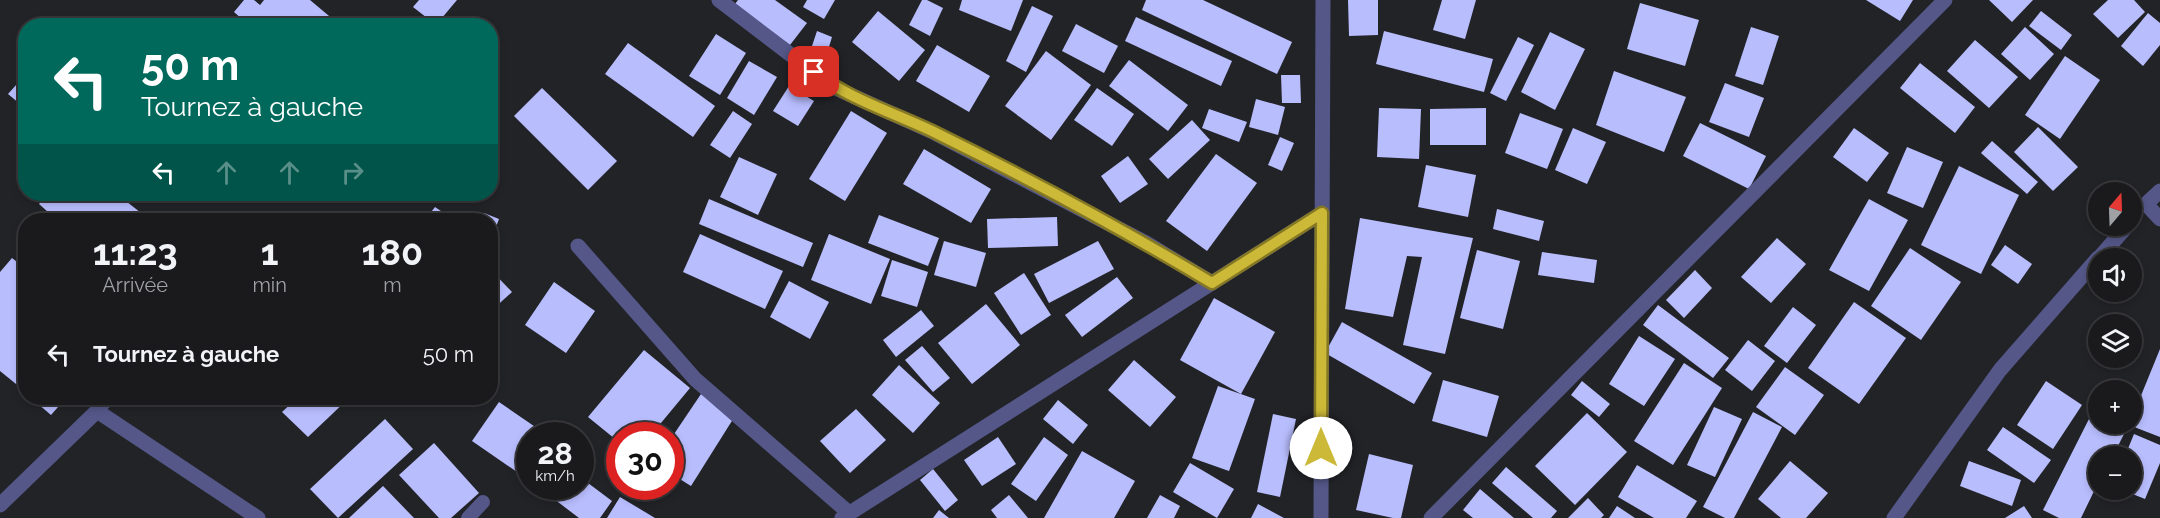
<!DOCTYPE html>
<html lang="fr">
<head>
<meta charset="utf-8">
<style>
	:root { --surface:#1a1a1d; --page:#27272a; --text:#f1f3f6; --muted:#9fa1a4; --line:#38383b }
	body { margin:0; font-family:Raleway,sans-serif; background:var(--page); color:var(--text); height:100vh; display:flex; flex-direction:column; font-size:22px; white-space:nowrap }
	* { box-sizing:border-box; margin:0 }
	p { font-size:20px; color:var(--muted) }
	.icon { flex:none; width:33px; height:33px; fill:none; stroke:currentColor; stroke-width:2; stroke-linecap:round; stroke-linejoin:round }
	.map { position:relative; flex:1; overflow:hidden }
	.drawer { position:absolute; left:18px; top:213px; width:480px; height:192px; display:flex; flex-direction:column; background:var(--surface); border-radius:24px; box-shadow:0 3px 9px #0003,0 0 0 2px var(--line) }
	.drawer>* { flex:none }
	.top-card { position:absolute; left:18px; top:18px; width:480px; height:183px; border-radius:24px; box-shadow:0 3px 9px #0003,0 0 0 2px var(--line); background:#00695c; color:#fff; overflow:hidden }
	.needle { width:39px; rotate:19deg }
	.controls { position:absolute; left:2088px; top:182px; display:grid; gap:12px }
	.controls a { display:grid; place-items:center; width:54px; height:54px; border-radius:50%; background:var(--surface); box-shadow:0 3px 9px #0003,0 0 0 2px var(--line); font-size:30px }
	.speed { position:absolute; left:516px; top:422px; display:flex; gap:12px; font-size:30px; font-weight:700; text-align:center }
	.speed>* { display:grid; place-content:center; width:78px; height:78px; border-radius:50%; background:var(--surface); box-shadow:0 3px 9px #0003,0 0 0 2px var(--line); line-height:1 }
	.speed small { font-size:15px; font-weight:400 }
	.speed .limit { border:9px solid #d22; background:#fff; color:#111 }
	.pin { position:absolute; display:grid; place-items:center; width:51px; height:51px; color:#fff; margin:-26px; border-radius:12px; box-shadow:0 3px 9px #0006 }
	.me { position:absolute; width:66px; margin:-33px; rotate:0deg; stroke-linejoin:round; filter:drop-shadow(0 0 4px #0008) }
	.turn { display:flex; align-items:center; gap:21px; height:126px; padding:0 24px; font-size:27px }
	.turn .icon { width:78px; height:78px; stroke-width:2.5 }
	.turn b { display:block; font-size:42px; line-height:51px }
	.lanes { display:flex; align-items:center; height:57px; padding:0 24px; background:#0003; justify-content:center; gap:30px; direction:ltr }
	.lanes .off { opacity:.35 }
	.eta { display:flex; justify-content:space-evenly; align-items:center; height:102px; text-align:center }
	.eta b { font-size:36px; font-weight:700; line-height:42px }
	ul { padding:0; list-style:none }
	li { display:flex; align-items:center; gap:18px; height:78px; padding:0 24px }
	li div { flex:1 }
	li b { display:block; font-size:22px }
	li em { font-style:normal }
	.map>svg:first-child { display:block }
	.building { fill:#b8bdfe }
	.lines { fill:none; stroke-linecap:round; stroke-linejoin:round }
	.service { stroke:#545788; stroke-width:14 }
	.minor { stroke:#545788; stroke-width:15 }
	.route-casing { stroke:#857824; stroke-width:15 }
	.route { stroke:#ccb938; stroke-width:10 }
</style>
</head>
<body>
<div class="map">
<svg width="2160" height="518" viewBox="0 0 2160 518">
	<rect width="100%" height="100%" fill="#222327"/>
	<!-- building -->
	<g class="building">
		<polygon points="244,0 254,0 260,5 264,0 310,0 341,26 239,26 243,20 234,12"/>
		<polygon points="419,0 457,0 436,25 413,7"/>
		<polygon points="738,0 775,0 807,23 790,45 735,4"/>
		<polygon points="807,0 835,0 824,19 803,7"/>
		<polygon points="922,0 927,0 943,8 930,36 909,25"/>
		<polygon points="962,0 1023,0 1011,31 959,10"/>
		<polygon points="1146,0 1203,0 1292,42 1277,74 1142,10"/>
		<polygon points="1348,0 1378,0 1378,35 1349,36"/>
		<polygon points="1442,0 1476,0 1465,39 1433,30"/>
		<polygon points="1866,0 1913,0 1900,21"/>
		<polygon points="1989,0 2033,0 2012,22"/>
		<polygon points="2108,0 2134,0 2145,12 2118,38 2093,14"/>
		<polygon points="1640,3 1699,20 1685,66 1627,49"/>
		<polygon points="1032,6 1053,16 1026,72 1006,61"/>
		<polygon points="878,11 925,50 899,81 852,42"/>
		<polygon points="2041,11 2072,35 2061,50 2029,26"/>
		<polygon points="2148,13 2160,23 2160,45 2143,66 2121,46"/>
		<polygon points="1136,17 1232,61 1221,86 1125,41"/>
		<polygon points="1076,24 1118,46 1104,73 1062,51"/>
		<polygon points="1751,27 1779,36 1763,85 1735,76"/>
		<polygon points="2025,27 2054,54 2030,80 2001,54"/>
		<polygon points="817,31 832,37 825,60 809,55"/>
		<polygon points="1384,31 1493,59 1484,92 1376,64"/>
		<polygon points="1550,32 1585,49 1555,110 1521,92"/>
		<polygon points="716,34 746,53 720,95 689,76"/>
		<polygon points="1518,37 1534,45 1506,101 1490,93"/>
		<polygon points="1975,40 2018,77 1989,108 1947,71"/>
		<polygon points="628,43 715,106 693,137 605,74"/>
		<polygon points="937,45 990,76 969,112 916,81"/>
		<polygon points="1046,51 1091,85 1051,140 1005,106"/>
		<polygon points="2065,56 2100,80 2060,139 2025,115"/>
		<polygon points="1129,60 1188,105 1168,131 1109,86"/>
		<polygon points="749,61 777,77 754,115 727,98"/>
		<polygon points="1920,63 1975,107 1955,133 1900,88"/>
		<polygon points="1614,71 1686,97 1664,152 1596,125"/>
		<polygon points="26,74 26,109 8,94"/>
		<polygon points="1281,75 1300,75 1301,103 1282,103"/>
		<polygon points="1725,83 1764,98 1749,137 1709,122"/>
		<polygon points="789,86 814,101 798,126 773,111"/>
		<polygon points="542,88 617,161 588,190 514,116"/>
		<polygon points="1097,88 1134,114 1112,146 1074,120"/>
		<polygon points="1256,99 1285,107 1278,135 1249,127"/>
		<polygon points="1379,108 1421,109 1419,159 1377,157"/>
		<polygon points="1486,108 1486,145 1430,145 1430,109"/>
		<polygon points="1209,109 1247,122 1239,142 1202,128"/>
		<polygon points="733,111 752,124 730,158 710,145"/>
		<polygon points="851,111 887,133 845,201 809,179"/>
		<polygon points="1520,113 1563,129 1547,169 1505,153"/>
		<polygon points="1192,120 1210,140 1168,179 1149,159"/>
		<polygon points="1700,123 1766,156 1749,189 1683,156"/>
		<polygon points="2038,127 2078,167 2053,191 2014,152"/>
		<polygon points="1573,128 1606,142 1587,184 1555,170"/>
		<polygon points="1854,128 1889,153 1867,182 1833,157"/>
		<polygon points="1280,137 1294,143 1282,171 1268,165"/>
		<polygon points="1992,141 2038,182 2027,194 1981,153"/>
		<polygon points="1907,147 1943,162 1923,208 1887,193"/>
		<polygon points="924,149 991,189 971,223 903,184"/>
		<polygon points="1216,154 1257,183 1207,251 1166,221"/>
		<polygon points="1128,156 1148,184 1120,203 1101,176"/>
		<polygon points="739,157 777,174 758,215 720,197"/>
		<polygon points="1426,165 1476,175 1468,217 1418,207"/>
		<polygon points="1959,166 2019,195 1981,274 1921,245"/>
		<polygon points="47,194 61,194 65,197 67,194 117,194 150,220 41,220 48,212 39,204"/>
		<polygon points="709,199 813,243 803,267 699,224"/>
		<polygon points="1869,199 1908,220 1869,291 1829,270"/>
		<polygon points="435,207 454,220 425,220"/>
		<polygon points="1497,209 1544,221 1539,241 1493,229"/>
		<polygon points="484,213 499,219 491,240 490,220 481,220"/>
		<polygon points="879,215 939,238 928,266 868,243"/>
		<polygon points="1057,217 1058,246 988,248 987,219"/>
		<polygon points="1360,218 1473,238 1445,354 1403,345 1422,257 1407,256 1393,317 1345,309"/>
		<polygon points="700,234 783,271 765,309 683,272"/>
		<polygon points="829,234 890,259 871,304 811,280"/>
		<polygon points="1777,238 1806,264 1771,303 1741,277"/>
		<polygon points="944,241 986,253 976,287 934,275"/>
		<polygon points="1098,241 1114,269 1049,303 1034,274"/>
		<polygon points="2005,245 2032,264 2018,284 1991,265"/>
		<polygon points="1910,248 1961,282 1921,340 1871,306"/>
		<polygon points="1477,250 1520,261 1503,329 1460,318"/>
		<polygon points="1542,252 1597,260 1594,283 1538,275"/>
		<polygon points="12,258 26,269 26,373 16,384 0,371 0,272"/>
		<polygon points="892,260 928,272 917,307 881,296"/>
		<polygon points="490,269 512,292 490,312"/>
		<polygon points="1695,270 1712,288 1684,318 1666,300"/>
		<polygon points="1024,273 1051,315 1021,335 994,293"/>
		<polygon points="1117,277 1133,298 1082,337 1065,315"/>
		<polygon points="789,281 829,302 810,339 770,317"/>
		<polygon points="554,282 595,311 566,353 525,325"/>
		<polygon points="1214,298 1275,332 1241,394 1180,360"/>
		<polygon points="1854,302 1906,338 1859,404 1808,368"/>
		<polygon points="986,304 1020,345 972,384 938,343"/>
		<polygon points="1658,305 1729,358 1713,378 1643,325"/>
		<polygon points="1793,307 1816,325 1787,363 1764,346"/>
		<polygon points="921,310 934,326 896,357 883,340"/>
		<polygon points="1342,322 1432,373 1414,404 1325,353"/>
		<polygon points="1639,336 1675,359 1644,406 1609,384"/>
		<polygon points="1748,340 1775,361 1752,391 1725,370"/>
		<polygon points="922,346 950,378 933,392 905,360"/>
		<polygon points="2160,349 2160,437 2129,425"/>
		<polygon points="644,350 690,388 651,435 620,435 620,443 588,417"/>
		<polygon points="1134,360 1176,397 1150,427 1108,390"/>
		<polygon points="1684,363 1722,388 1673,465 1634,441"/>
		<polygon points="899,365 940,403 913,433 872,395"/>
		<polygon points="1785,367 1824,395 1795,435 1756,407"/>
		<polygon points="1443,380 1499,396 1487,437 1432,421"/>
		<polygon points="1582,381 1610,404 1599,417 1571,395"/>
		<polygon points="2046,381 2082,405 2053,449 2017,425"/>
		<polygon points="1218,386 1255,399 1229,471 1192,458"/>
		<polygon points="701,394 735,416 691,486 670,473 670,440"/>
		<polygon points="31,398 66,398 51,415"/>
		<polygon points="297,398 349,398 308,437 282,412"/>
		<polygon points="1058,400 1088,425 1073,444 1043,419"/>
		<polygon points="499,402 547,435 530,435 530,461 520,474 472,441"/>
		<polygon points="1714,407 1742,419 1715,477 1687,465"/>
		<polygon points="856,409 886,440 850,473 820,441"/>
		<polygon points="1753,412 1782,427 1734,518 1725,518 1703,507"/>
		<polygon points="1587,413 1627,452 1575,505 1535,466"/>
		<polygon points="2092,413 2098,416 2098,423 2112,423 2126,430 2113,456 2098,456 2098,483 2081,518 2059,518 2043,510"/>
		<polygon points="1273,414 1296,419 1280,497 1257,492"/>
		<polygon points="385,419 413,449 338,518 310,489"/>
		<polygon points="2003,427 2051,460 2034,483 1987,450"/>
		<polygon points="2134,434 2160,445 2160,463 2145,499 2120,489 2132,489 2132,456 2125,456"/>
		<polygon points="998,437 1016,464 982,486 964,460"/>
		<polygon points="1044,437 1068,455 1036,501 1011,484"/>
		<polygon points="434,443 479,493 451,518 439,518 399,475"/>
		<polygon points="1082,451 1135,481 1114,518 1044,518"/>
		<polygon points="1369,454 1413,465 1401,518 1393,518 1356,510"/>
		<polygon points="1790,461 1828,493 1806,518 1781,518 1758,499"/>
		<polygon points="1969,461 2021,480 2012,506 1960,486"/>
		<polygon points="1190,463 1234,489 1217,518 1173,492"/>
		<polygon points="1637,465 1697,501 1686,518 1654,518 1618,497"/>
		<polygon points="1506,467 1557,511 1551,518 1533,518 1492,483"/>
		<polygon points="933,469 958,500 945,511 920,480"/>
		<polygon points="580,477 612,501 600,518 579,518 537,486 580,486"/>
		<polygon points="383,486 414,518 349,518"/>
		<polygon points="1480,489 1514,518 1473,518 1463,510"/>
		<polygon points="1009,495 1028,518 997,518 991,510"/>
		<polygon points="1160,495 1180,506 1174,518 1147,518"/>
		<polygon points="620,497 655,518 607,518"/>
		<polygon points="1588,498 1604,515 1601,518 1568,518"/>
		<polygon points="1258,504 1284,518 1251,518"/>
		<polygon points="1617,506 1635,518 1609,518"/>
		<polygon points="2024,506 2032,518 2005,518"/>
		<polygon points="939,510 949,518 933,518"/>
	</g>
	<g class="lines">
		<!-- service -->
		<g class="service">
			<polyline points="97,411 108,398"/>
			<polyline points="468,518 483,502"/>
		</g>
		<!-- minor -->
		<g class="minor">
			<polyline points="719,0 833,87 935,133 1146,243 1212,283"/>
			<polyline points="2160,191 2146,204 2160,219"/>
			<polyline points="578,246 695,379 849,513"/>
			<polyline points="2099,258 2128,225"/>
			<polyline points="0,505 97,411 258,518"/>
			<polyline points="842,518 1322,213"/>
			<polyline points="1321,518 1323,0"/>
			<polyline points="1431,518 1945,0"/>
			<polyline points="1894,518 2000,370 2098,258"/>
		</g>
	</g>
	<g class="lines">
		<defs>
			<path id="route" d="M814 72C850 100 895 113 936 133 1030 179 1122 229 1212 283L1322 213 1321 448"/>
		</defs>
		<!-- route casing -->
		<use href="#route" class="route-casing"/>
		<!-- route -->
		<use href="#route" class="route"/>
	</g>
</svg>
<div class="controls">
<a><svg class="needle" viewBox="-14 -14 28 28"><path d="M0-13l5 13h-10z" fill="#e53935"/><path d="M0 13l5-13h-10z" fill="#9fa1a4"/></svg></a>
<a><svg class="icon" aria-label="sound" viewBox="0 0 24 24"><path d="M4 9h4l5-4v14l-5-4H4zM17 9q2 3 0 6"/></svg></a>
<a><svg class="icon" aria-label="layers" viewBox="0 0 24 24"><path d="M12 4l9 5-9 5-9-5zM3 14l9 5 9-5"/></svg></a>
<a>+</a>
<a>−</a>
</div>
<div class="speed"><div>28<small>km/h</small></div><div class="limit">30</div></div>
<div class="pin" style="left:814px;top:72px;background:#d93025"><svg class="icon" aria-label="arrive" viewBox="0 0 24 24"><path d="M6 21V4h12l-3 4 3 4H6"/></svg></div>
<svg class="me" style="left:1321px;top:448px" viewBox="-20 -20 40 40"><circle r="19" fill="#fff"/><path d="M0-13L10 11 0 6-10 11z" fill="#ccb938"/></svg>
<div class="top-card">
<div class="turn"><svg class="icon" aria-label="left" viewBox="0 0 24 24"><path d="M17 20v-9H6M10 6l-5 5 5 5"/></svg><div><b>50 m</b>Tournez à gauche</div></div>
<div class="lanes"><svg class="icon" aria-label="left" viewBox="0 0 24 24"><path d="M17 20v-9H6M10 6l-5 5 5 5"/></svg><svg class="icon off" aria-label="ahead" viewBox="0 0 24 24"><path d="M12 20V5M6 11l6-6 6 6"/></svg><svg class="icon off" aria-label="ahead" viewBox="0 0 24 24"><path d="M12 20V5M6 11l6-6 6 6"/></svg><svg class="icon off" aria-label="right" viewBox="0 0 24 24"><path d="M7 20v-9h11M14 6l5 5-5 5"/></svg></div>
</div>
<section class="drawer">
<div class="eta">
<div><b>11:23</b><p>Arrivée</p></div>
<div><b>1</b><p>min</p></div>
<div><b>180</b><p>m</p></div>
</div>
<ul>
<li><svg class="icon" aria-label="left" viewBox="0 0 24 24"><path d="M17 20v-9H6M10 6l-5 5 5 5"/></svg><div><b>Tournez à gauche</b></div><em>50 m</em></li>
</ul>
</section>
</div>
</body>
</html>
